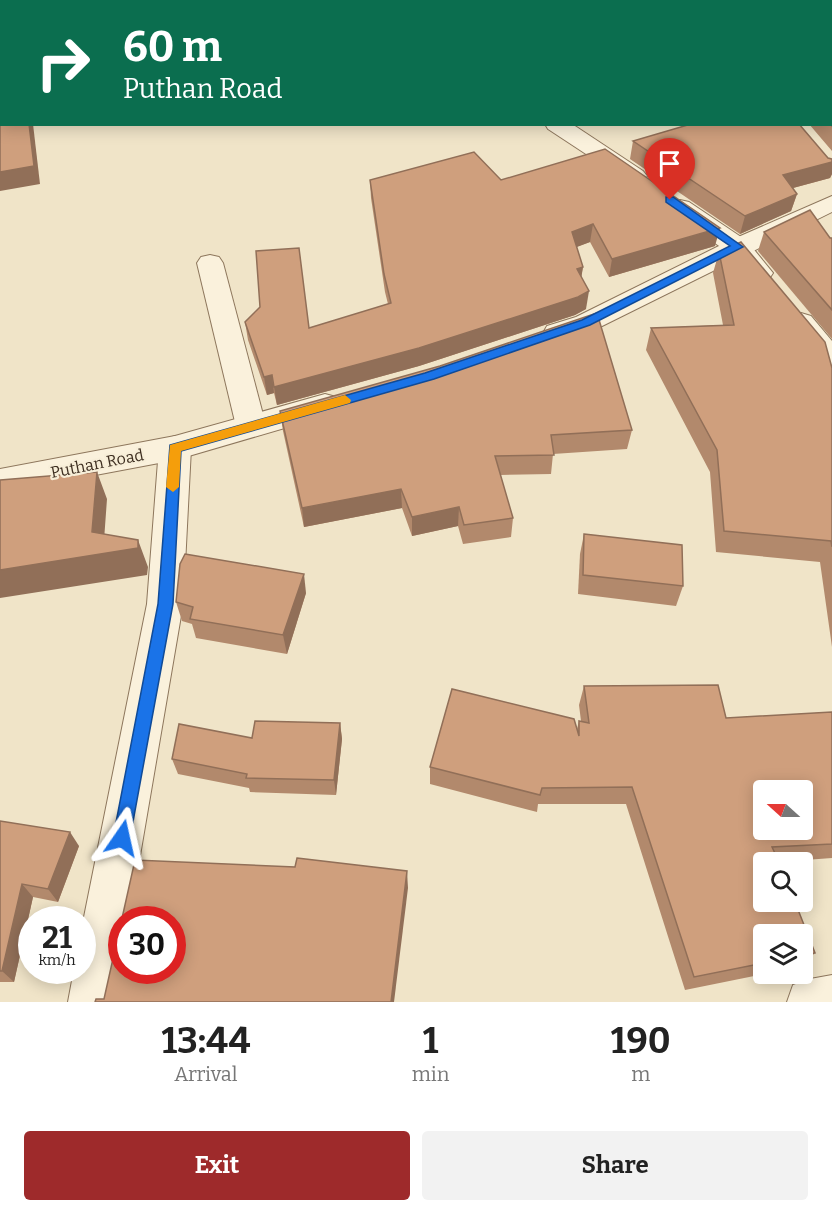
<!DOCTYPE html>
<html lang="en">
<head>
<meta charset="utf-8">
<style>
	:root { --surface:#fff; --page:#f2f2f2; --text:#222; --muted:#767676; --accent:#9e2a2b }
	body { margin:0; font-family:Bitter,serif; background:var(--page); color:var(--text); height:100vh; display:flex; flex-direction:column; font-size:22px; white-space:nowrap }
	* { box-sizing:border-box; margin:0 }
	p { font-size:20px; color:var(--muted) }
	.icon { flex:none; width:33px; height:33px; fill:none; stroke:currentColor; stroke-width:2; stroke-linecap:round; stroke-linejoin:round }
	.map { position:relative; height:1002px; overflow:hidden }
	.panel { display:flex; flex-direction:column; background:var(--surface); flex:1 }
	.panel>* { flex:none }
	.banner { position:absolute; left:0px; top:0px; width:832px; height:126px; box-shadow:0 3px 15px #0003; background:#0b6e4f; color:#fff; overflow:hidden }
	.needle { width:39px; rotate:291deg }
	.controls { position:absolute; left:753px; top:780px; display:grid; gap:12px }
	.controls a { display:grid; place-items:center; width:60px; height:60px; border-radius:6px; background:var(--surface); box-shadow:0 3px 15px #0003; font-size:30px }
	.speed { position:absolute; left:18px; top:906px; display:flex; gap:12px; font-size:30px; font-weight:700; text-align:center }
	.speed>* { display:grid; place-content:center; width:78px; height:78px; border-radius:50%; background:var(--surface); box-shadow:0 3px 15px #0003; line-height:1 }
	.speed small { font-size:15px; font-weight:400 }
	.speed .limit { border:9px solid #d22; background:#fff; color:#111 }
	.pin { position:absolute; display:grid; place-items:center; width:51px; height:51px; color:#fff; margin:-62px -26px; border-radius:50% 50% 50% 0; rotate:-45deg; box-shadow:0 0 6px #0007 }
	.pin .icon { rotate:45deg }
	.me { position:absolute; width:66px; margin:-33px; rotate:11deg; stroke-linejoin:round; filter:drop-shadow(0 0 4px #0008) }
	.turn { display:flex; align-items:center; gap:21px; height:126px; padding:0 24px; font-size:27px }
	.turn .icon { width:78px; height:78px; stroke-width:2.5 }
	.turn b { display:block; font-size:42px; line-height:51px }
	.eta { display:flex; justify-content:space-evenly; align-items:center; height:102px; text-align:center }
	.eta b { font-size:36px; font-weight:700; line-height:42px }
	.button { display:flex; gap:12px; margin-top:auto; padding:12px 24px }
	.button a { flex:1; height:69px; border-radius:6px; background:var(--accent); color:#fff; font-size:24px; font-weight:700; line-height:69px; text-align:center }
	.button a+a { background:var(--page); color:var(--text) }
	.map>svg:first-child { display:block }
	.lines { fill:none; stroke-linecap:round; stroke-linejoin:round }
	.minor-casing { stroke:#8d765c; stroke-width:2 }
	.tertiary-casing { stroke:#8d765c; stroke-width:2 }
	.minor { fill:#faf1dc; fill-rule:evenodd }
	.tertiary { fill:#faf1dc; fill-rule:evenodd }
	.wall { fill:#b2896c }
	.shaded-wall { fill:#916f58 }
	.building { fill:#cf9f7d; stroke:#916f58; stroke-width:1.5; fill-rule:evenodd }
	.route { fill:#1a73e8; stroke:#114b97; stroke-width:1.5 }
	.slow { fill:#f59e0b }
	.labels { text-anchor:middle; stroke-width:4.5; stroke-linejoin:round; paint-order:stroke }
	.street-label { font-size:16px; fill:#3d2e20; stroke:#f7eed8 }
</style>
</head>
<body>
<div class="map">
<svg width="832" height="1002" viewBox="0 0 832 1002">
	<rect width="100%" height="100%" fill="#f0e4c8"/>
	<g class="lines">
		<defs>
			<g id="minor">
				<rect x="349" y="0" width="20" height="2"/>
				<polygon points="545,124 572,124 643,171 647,176 643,181 635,183 627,181 548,129"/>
				<polygon points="680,200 689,202 747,241 773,273 769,279 760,281 751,279 729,253 671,212 668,207 671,202"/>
				<polygon points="210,255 219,257 223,263 266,426 262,434 251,437 240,434 236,426 197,263 201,257"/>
				<polygon points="801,313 811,316 832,341 832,371 822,368 787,322 791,316"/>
				<polygon points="175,436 186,440 191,448 183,604 129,920 122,920 122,961 114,1002 68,1002 74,970 82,970 82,927 147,604 159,448 164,440"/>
			</g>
			<g id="tertiary">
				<polygon points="832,196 832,212 596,329 557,342 547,340 543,333 547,326 576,317 729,241"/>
				<polygon points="325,394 336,397 340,405 336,413 175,460 0,493 0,469 175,436"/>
				<polygon points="832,975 832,1002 787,1002 793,985 810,979"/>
			</g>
		</defs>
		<!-- minor casing -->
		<use href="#minor" class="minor-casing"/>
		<!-- tertiary casing -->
		<use href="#tertiary" class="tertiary-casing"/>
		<!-- minor -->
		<use href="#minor" class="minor"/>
		<!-- tertiary -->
		<use href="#tertiary" class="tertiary"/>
	</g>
	<!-- wall -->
	<g class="wall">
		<polygon points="362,0 832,0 832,151 809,124 831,124 831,2 362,2"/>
		<polygon points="633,141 814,143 828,158 832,159 832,174 830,178 793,188 797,194 791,211 740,234 630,159"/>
		<polygon points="370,180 501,180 715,246 609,277 590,242 576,247 583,267 581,277 586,309 575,315 419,366 277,405 274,393 267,395 248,340 245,322 309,328 388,304 385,292 371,198"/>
		<polygon points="764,232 832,238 832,339 758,251"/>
		<polygon points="719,252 832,368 832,647 820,562 716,552 710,472 646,350 651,328 723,325 713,273"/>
		<polygon points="280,411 632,430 627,449 553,454 551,474 500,475 513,518 511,537 463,544 458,526 412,536 402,508 304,527 283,431"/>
		<polygon points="584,534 683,586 676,606 578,594 580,554"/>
		<polygon points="306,593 287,654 196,638 192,624 182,621 176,602"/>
		<polygon points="584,686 726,718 832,712 832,858 778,862 815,953 802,965 802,934 764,934 764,974 685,990 626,804 538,804 537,812 430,784 430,767 577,729 579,721 581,721 579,705"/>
		<polygon points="340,723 342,739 336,795 250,792 249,788 178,774 172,759 252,738"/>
		<polygon points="0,821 79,846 58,902 33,897 14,982 0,982"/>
	</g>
	<!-- shaded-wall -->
	<g class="shaded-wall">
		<polygon points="29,124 33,124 40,184 0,191 0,172"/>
		<polygon points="832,162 832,174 830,178 778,192 783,175"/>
		<polygon points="797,194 791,211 740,234 745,216"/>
		<polygon points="593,224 590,242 569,250 572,232"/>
		<polygon points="720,228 715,246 609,277 612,259"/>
		<polygon points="583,267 580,286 577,269"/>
		<polygon points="589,291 586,309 575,315 419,366 277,405 274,387"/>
		<polygon points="272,375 274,393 267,395 264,377"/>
		<polygon points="97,472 107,499 103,554 138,540 148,567 147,575 0,598 0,570 92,532"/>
		<polygon points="401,489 402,508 304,527 302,508"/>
		<polygon points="459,507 458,526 412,536 412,517"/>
		<polygon points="304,574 306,593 287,654 283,635"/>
		<polygon points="340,723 342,739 336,795 334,780"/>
		<polygon points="70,832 79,846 58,902 48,889"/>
		<polygon points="407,871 408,888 394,1002 391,1002"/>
		<polygon points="22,884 33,897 14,982 2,971"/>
	</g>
	<!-- building -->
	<g class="building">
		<polygon points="0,0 340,0 341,2 2,2 2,124 29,124 34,166 0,172"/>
		<rect x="362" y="0" width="88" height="2"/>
		<polygon points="453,0 646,0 647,2 462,2"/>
		<polygon points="685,0 832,0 832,79 831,74 831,2 701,2"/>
		<polygon points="832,83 832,126 830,124 831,84"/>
		<polygon points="691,124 799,124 828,158 832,159 832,162 783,175 797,194 745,216 633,141"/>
		<polygon points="605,149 720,228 612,259 593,224 572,232 583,267 577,269 589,291 578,297 419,348 274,387 272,375 264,377 245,322 260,307 256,251 299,248 309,328 391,303 384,274 370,180 474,152 501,180"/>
		<polygon points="810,210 830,238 832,238 832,310 764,232"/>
		<polygon points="741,242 825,342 832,368 832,547 831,541 724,531 717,450 651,328 734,325 719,252"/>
		<polygon points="597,313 632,430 551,435 554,455 495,456 513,518 464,525 459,507 412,517 401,489 302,508 280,411 440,366"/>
		<polygon points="97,472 92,532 138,540 138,548 0,570 0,480"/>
		<polygon points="584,534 682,545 683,586 583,575"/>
		<polygon points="185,554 304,574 283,635 190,619 193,607 176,602 180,564"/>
		<path d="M718 685 726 718 832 712V844L772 847 779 862H764V902H795L815 953 802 955V934H764V963L694 977 632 787 542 788 540 795 430 767 452 689 574 719 579 736V721L589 723 584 686ZM764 790H802V830H764Z"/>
		<polygon points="255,721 340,723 334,780 246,778 247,774 172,759 179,724 252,738"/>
		<polygon points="0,821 70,832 48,889 22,884 2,971 0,971"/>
		<path d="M297 858 407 871 391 1002H95L96 999H104L135 860 295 867ZM122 920H172V970H122Z"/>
	</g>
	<!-- route -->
	<polygon class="route" points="666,197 673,197 743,247 590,325 434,379 181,451 173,604 130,838 128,844 122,847 115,844 113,838 158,604 170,445 425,373 582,320 730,246 666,202"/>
	<!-- slow -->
	<polygon class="slow" points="345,395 351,400 350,403 181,451 179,487 173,492 166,487 170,445"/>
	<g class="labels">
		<!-- street labels -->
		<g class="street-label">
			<text transform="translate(97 463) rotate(-11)" y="6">Puthan Road</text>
		</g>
	</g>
</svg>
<div class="controls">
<a><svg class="needle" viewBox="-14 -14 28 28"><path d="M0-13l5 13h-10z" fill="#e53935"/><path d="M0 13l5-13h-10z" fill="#767676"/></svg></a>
<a><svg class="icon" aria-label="search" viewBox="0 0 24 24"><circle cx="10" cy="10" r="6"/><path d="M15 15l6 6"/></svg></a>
<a><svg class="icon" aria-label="layers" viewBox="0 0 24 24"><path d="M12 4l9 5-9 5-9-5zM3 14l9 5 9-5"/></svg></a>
</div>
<div class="speed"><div>21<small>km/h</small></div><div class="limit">30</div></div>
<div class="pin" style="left:670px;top:200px;background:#d93025"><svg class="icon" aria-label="arrive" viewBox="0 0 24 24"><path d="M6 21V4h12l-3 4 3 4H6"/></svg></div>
<svg class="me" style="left:122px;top:838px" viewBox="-20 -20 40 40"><path d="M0-17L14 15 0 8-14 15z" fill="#1a73e8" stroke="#fff" stroke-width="4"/></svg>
<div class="banner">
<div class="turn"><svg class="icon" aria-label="right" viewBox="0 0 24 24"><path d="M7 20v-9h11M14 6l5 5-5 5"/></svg><div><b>60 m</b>Puthan Road</div></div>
</div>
</div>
<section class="panel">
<div class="eta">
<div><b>13:44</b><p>Arrival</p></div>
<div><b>1</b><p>min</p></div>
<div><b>190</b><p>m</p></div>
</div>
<div class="button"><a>Exit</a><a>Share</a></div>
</section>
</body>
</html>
